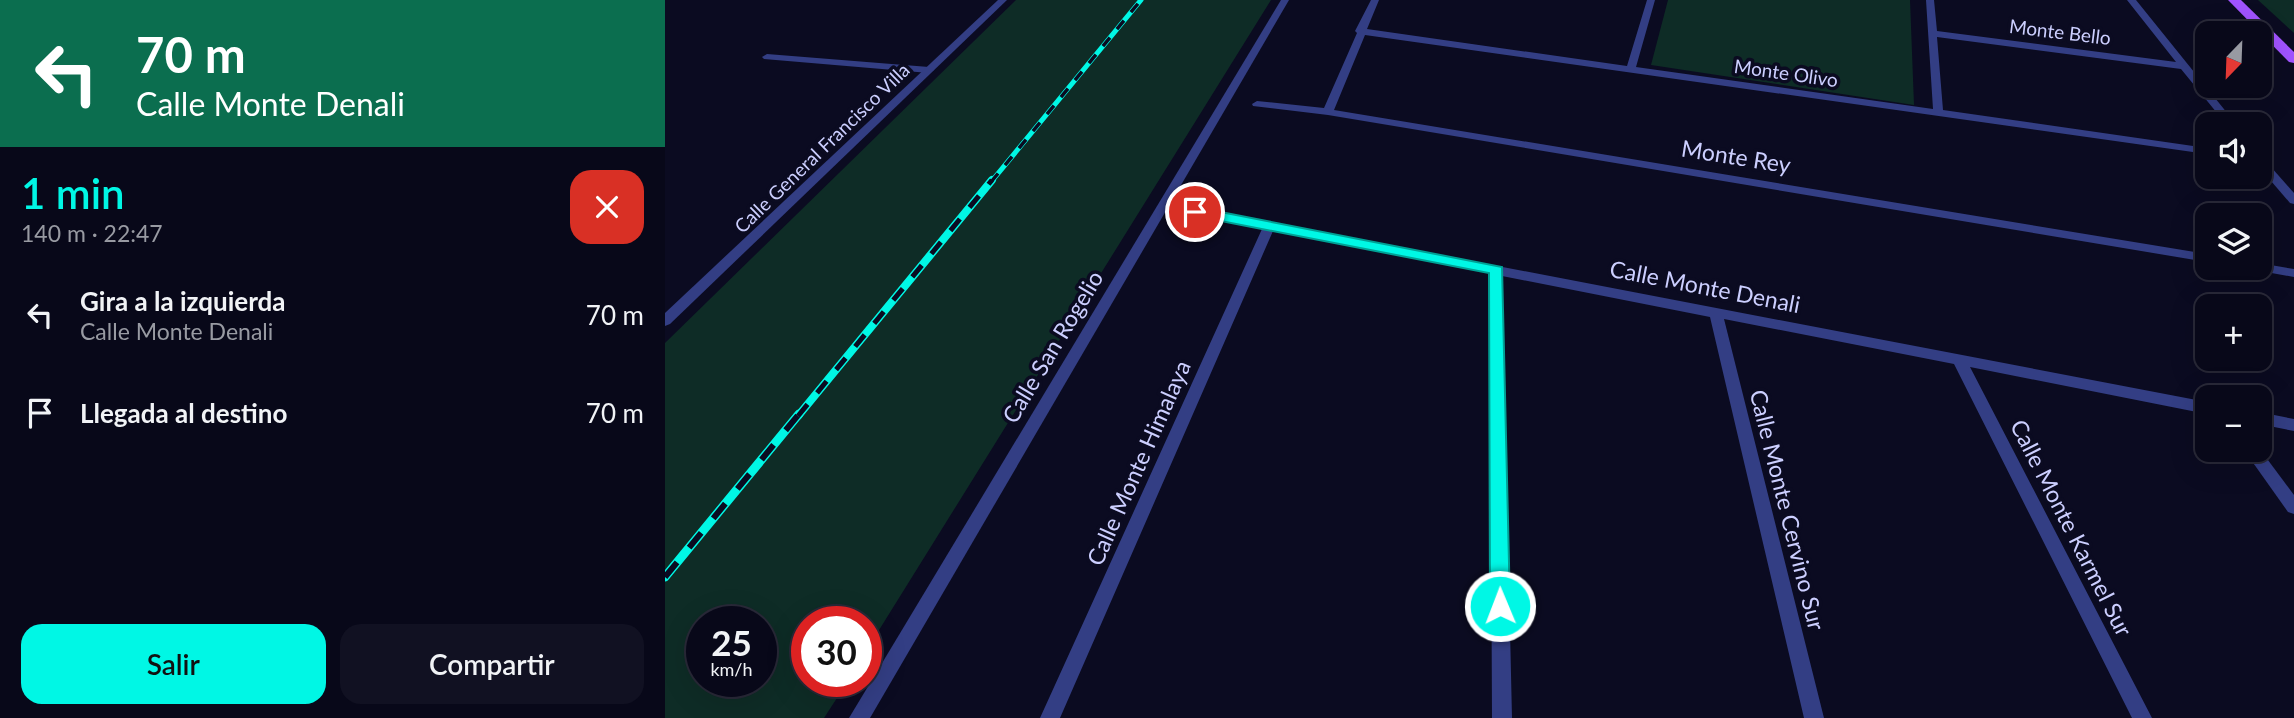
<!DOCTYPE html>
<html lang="es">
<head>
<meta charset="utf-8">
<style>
	:root { --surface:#080819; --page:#112; --text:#f1f3f6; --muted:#989aa2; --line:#292938; --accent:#00f7e5 }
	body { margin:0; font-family:Lato,sans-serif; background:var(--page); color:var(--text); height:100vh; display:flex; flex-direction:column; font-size:26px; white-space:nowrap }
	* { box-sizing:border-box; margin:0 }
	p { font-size:23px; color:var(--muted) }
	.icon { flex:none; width:38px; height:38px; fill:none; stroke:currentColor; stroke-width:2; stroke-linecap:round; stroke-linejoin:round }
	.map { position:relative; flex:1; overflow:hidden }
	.sheet { display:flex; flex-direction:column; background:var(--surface); width:665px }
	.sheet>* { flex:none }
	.top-card { background:#0b6e4f; color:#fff; overflow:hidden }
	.needle { width:46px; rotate:203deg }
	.buttons { position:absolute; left:1530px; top:21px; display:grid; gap:14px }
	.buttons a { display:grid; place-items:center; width:77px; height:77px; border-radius:14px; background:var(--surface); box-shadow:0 7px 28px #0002,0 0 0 2px var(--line); font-size:35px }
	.speed { position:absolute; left:21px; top:606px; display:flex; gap:14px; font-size:35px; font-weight:700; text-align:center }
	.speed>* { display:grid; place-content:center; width:91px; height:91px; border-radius:50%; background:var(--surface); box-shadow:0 7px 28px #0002,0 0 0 2px var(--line); line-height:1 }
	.speed small { font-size:18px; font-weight:400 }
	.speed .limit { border:10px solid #d22; background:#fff; color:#111 }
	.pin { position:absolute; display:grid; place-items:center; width:60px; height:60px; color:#fff; margin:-30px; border:4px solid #fff; border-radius:50%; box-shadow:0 2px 7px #0007 }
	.me { position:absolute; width:77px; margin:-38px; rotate:359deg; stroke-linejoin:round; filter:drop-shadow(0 0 5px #0008) }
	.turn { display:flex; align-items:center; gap:24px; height:147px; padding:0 21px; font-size:32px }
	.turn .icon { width:91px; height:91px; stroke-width:2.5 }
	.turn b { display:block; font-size:49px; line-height:60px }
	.round { display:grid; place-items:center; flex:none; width:74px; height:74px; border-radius:21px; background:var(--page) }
	.headline { display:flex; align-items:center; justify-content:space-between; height:119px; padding:0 21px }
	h1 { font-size:42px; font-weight:600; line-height:52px; color:var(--accent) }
	.primary-button { display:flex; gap:14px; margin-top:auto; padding:14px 21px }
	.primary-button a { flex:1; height:80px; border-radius:21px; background:var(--accent); color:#111; font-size:28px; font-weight:600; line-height:80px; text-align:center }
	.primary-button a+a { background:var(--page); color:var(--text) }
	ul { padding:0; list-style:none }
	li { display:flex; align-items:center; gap:21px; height:98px; padding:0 21px }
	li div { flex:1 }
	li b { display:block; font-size:26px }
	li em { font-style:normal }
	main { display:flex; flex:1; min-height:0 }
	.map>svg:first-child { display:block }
	.green { fill:#0e2c26; fill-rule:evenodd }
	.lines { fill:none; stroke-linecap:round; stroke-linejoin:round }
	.service { fill:#333e84; fill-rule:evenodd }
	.minor { fill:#333e84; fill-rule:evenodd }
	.primary { fill:#a153ff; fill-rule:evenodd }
	.rail-far2-casing { stroke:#00f7e5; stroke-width:5 }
	.rail-far1-casing { stroke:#00f7e5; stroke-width:8 }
	.rail-casing { stroke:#00f7e5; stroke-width:9 }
	.rail-far2 { stroke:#0b0b21; stroke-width:3.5; stroke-dasharray:11; stroke-linecap:butt }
	.rail-far1 { stroke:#0b0b21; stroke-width:5; stroke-dasharray:15; stroke-linecap:butt }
	.rail { stroke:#0b0b21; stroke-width:6; stroke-dasharray:19; stroke-linecap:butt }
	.route { fill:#00f7e5; stroke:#00a195; stroke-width:2 }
	.labels { text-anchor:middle; stroke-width:7; stroke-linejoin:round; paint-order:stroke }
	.far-street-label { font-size:19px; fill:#cccfff; stroke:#0b0b21 }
	.street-label { font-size:23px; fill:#cccfff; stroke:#0b0b21 }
</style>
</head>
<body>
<main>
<section class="sheet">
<div class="top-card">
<div class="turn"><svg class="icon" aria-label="left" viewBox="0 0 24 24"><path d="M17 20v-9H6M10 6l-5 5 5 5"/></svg><div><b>70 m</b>Calle Monte Denali</div></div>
</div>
<div class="headline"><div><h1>1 min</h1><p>140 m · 22:47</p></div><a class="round" style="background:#d93025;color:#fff"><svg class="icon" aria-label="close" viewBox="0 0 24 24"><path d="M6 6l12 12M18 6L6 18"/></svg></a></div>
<ul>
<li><svg class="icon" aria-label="left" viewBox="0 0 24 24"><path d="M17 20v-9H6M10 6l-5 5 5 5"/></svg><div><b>Gira a la izquierda</b><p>Calle Monte Denali</p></div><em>70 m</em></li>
<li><svg class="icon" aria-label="arrive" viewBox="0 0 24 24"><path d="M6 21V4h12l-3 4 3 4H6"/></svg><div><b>Llegada al destino</b></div><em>70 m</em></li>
</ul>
<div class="primary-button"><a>Salir</a><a>Compartir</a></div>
</section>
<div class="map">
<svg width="1629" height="718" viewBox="0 0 1629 718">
	<rect width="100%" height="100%" fill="#0b0b21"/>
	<!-- green -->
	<g class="green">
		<path d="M351 0H606L201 651V621H142V681H183L159 718H0V343ZM37 621H96V681H37Z"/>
		<polygon points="1003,0 1245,0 1249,105 986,65"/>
		<polygon points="1593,0 1629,0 1629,33"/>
	</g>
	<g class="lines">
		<!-- service -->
		<polygon class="service" points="102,54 264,67 269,70 264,73 99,59 97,57"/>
		<!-- minor -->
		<g class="minor">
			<polygon points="333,0 342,0 5,324 0,326 0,313"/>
			<polygon points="616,0 624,0 205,718 184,718"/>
			<polygon points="706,0 714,0 702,29 962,66 982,0 990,0 971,67 1268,109 1261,0 1269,0 1272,31 1511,62 1462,0 1471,0 1571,124 1561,124 1516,69 1272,37 1278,110 1542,148 1542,154 700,35 669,110 1542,254 1542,262 663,115 588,106 587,104 592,101 659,108 692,33 690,31"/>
			<polygon points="1594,157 1598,158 1629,193 1629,204 1625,203 1594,167"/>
			<polygon points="530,208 1542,402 1542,414 1305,367 1487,718 1467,718 1289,364 1059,319 1159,718 1139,718 1045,317 837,276 847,718 827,718 825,273 608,231 395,718 375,718 597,229 526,215 524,212"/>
			<polygon points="1594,263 1629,269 1629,277 1590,270 1588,268 1594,268"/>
			<polygon points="1594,412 1629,419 1629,431 1594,424"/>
			<polygon points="1594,448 1629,495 1629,514 1623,512 1579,450"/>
		</g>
		<!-- primary -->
		<polygon class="primary" points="1563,0 1576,0 1629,52 1629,63 1624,62"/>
		<defs>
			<polyline id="rail-far2" points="326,182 476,0"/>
			<polyline id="rail-far1" points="133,416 327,180"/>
			<polyline id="rail" points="0,577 134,414"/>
		</defs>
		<!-- rail-far2 casing -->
		<use href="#rail-far2" class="rail-far2-casing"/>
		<!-- rail-far1 casing -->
		<use href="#rail-far1" class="rail-far1-casing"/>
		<!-- rail casing -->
		<use href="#rail" class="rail-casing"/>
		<!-- rail-far2 -->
		<use href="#rail-far2" class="rail-far2"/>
		<!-- rail-far1 -->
		<use href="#rail-far1" class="rail-far1"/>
		<!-- rail -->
		<use href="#rail" class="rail"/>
	</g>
	<!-- route -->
	<polygon class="route" points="530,207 837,267 845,606 843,613 835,615 828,613 825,606 824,273 525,215 525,209"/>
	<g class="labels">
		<!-- far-street labels -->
		<g class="far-street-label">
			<text transform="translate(1395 32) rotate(7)" y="7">Monte Bello</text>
			<text transform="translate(1121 73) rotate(8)" y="7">Monte Olivo</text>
			<text transform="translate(157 148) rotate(-44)" y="7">Calle General Francisco Villa</text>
		</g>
		<!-- street labels -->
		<g class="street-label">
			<text transform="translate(1071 157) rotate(9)" y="8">Monte Rey</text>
			<text transform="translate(1040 287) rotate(11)" y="8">Calle Monte Denali</text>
			<text transform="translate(388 347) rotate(-59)" y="8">Calle San Rogelio</text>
			<text transform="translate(474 463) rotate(-66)" y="8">Calle Monte Himalaya</text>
			<text transform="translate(1122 510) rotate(76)" y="8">Calle Monte Cervino Sur</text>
			<text transform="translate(1406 528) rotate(63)" y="8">Calle Monte Karmel Sur</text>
		</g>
	</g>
</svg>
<div class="buttons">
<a><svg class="needle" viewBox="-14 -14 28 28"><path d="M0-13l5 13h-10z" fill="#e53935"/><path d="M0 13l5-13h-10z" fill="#989aa2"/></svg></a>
<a><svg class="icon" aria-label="sound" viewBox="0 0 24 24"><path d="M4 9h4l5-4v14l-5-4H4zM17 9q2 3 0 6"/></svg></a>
<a><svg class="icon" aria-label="layers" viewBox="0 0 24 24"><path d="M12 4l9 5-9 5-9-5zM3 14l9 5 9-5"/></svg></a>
<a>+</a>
<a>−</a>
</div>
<div class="speed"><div>25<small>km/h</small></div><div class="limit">30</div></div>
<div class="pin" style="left:530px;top:212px;background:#d93025"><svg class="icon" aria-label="arrive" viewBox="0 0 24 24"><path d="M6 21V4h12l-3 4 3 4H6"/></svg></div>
<svg class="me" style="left:835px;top:606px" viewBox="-20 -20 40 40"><circle r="17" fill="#00f7e5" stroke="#fff" stroke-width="3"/><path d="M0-11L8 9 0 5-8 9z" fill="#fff"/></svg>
</div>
</main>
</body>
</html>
